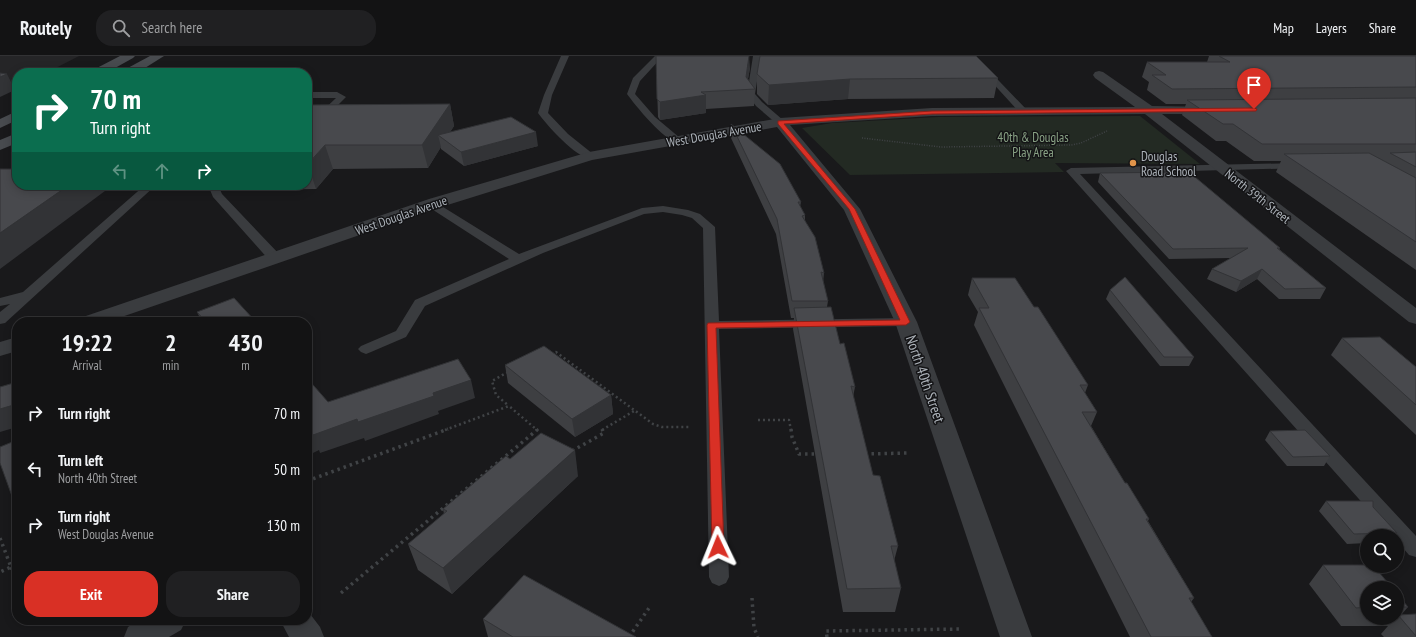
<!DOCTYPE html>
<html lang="en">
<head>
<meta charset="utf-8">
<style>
	:root { --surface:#131314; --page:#202022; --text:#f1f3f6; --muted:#9d9ea0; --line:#323234; --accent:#d93025 }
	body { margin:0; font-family:"PT Sans Narrow",sans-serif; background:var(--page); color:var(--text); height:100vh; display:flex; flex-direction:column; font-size:15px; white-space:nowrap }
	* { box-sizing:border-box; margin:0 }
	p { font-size:13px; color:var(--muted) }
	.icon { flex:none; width:22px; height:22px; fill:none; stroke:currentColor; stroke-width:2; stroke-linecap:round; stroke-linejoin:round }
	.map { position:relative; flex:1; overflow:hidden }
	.panel { position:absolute; left:12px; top:261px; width:300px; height:308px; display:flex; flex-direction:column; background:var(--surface); border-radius:16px; box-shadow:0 2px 10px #0003,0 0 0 1px var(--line) }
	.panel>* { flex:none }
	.top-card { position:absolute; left:12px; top:12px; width:300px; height:122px; border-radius:16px; box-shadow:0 2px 10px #0003,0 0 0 1px var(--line); background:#0b6e4f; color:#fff; overflow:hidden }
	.buttons { position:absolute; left:1360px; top:473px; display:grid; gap:8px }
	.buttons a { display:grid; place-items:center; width:44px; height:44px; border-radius:50%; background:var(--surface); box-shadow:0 2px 10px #0003,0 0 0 1px var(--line); font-size:20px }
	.pin { position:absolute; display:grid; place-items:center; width:34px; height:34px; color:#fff; margin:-41px -17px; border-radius:50% 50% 50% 0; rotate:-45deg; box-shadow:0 0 4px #0007 }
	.pin .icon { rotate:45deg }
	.me { position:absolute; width:44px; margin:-22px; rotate:358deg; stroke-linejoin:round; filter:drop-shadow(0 0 3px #0008) }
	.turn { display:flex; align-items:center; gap:14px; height:84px; padding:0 12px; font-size:18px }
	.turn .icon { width:52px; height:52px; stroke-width:2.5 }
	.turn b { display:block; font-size:28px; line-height:34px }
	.lanes { display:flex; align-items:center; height:38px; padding:0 12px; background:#0003; justify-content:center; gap:20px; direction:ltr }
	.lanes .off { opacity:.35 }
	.eta { display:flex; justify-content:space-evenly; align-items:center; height:68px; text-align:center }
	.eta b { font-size:24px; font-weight:700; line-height:28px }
	.button { display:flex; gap:8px; margin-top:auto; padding:8px 12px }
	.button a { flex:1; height:46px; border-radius:16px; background:var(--accent); color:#fff; font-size:16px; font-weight:700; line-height:46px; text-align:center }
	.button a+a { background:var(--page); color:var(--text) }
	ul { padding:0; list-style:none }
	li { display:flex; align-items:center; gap:12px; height:56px; padding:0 12px }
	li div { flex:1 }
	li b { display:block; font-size:15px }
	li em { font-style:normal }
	header { display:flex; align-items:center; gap:24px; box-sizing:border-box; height:56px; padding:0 20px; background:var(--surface); border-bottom:1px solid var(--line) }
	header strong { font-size:19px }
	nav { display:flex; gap:22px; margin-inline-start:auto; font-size:14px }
	.search { width:280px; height:36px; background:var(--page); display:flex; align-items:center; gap:10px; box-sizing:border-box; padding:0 14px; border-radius:16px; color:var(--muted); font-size:15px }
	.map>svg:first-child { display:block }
	.built { fill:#252527 }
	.green { fill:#232a23 }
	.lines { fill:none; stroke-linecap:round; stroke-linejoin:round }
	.path-far2 { stroke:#404346; stroke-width:1.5; stroke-dasharray:1 1.5; stroke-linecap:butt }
	.path-far1 { stroke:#404346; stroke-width:2.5; stroke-dasharray:2 3; stroke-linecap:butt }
	.path { stroke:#404346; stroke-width:3.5; stroke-dasharray:2.5 4; stroke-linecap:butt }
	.service { fill:#3a3c3f; fill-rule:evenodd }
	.minor { fill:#3a3c3f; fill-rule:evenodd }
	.secondary { fill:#484b4f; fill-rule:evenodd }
	.wall { fill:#3e3f42 }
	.shaded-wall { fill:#323336 }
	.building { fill:#48494d; stroke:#323336 }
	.route { fill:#d93025; stroke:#8d1f18 }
	.poi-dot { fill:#e1944a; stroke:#141416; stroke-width:1.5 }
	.labels { text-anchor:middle; stroke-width:3; stroke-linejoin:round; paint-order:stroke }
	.far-street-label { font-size:13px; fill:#acb2b9; stroke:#141416 }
	.far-park-label { font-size:13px; fill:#89a285; stroke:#141416 }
	.far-poi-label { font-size:13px; fill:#acb2b9; stroke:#141416; text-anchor:start }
	.street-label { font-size:15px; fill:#acb2b9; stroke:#141416 }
</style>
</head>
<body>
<header>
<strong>Routely</strong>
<div class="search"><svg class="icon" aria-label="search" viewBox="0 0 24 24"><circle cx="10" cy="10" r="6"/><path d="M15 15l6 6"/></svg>Search here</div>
<nav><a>Map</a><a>Layers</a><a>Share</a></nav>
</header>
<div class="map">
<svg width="1416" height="581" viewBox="0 0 1416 581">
	<rect width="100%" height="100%" fill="#19191b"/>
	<!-- built -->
	<polygon class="built" points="0,0 79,0 46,17 17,17 17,32 0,40"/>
	<!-- green -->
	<polygon class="green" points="1140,60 1200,108 1055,107 1064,116 850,119 802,72 832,67 938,61"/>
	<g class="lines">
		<!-- path-far2 -->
		<polyline class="path-far2" points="862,82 941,91 1071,89 1081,87 1107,75"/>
		<!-- path-far1 -->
		<g class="path-far1">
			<polyline points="551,298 556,296 653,368 662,371 691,371"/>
			<polyline points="508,316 492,325 496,339 509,350"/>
			<polyline points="758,364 789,364 791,374"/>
			<polyline points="445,374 509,350 537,374"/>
			<polyline points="602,374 634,355"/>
		</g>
		<!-- path -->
		<g class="path">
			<polyline points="791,373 792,381 799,398 818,398"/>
			<polyline points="572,395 604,377 602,373"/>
			<polyline points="865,398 907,397"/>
			<polyline points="307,425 448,373"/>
			<polyline points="0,482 11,511 0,516"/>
			<polyline points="11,511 17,526"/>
			<polyline points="341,537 537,374 536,373"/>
			<polyline points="752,542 754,572 758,581"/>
			<polyline points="629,581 649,552"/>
			<polyline points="827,581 826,575 962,573"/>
		</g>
		<!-- service -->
		<g class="service">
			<path d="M561 0H569L552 39 548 57 568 78 593 98 594 100 593 102C579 106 546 68 538 57L544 39Z"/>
			<path d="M655 0 662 1 640 25 635 38 655 61 680 82 682 84 680 86C667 89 635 49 627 38L633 22Z"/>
			<polygon points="753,0 761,0 755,38 762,46 783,64 785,66 783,68 777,68 756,50 747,38"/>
			<polygon points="953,0 967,0 977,2 1026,53 1028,55 1026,57 1020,57 989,23 971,6 954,2"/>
			<polygon points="307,36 337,36 346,41 318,69 307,70 307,64 313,64 336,42 307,42"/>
			<polygon points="1299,107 1304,110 1303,112 1080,118 1416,480 1416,501 1409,499 1397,485 1397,480 1392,480 1066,115 1071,112"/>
			<polygon points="145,129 156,129 5,267 0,268 0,256 10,248 0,250 0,242 23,236"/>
			<polygon points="208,129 218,129 222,138 280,199 281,202 280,205 270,205 213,141"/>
			<polygon points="431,145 435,146 519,198 642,152 663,150 688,154 700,158 715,171 719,265 906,262 911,263 913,266 911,269 906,270 719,273 729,521 726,527 719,530 712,527 709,521 703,172 692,162 682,159 663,156 644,158 543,197 425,250 406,281 371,296 366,298 361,296 358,293 361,290 396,275 415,244 509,203 427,150 425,148 427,146"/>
		</g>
		<!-- minor -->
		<g class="minor">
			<polygon points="1099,15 1103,16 1152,50 1218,51 1220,54 1218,57 1213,58 1162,58 1416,252 1416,268 1409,266 1145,58 932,60 790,69 860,153 917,266 1032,581 1000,581 895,266 844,154 777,71 592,104 441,151 107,266 76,266 80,262 429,143 589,96 780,62 932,52 1135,51 1095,22 1093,19 1095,16"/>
			<polygon points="17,281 17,295 0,300 0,286"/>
			<polygon points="307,554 320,571 324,581 289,581 280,564 307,564"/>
			<polygon points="140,564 186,564 181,574 169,581 124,581 128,571"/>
		</g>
		<!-- secondary -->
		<g class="secondary">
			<polygon points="120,0 135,0 133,2 106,17 91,17 93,14"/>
			<polygon points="150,0 164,0 137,17 122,17 124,14"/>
			<polygon points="17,55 17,64 0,72 0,63"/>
			<polygon points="17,77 17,87 0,94 0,84"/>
		</g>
	</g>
	<!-- wall -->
	<g class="wall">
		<polygon points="656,0 750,12 748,23 755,33 754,50 706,53 706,57 660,64 658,61"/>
		<polygon points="1209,0 1416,0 1416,214 1276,116 1281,105 1254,105 1226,85 1216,85 1182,59 1186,48 1166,48 1147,34 1149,26 1142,21 1147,6 1207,6"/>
		<polygon points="757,18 998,22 994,42 848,43 768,49 757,38"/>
		<polygon points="450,48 454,70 450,76 538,90 464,110 441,93 441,91 428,112 333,113 316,133 244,134 242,129 307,129 307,49"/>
		<polygon points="731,68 801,146 800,151 805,159 805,164 824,217 823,227 828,245 827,251 855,331 853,341 873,419 898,490 894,505 901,532 895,556 843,556 793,273 794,262 791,262 776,178 731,82"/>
		<polygon points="1100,117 1280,192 1279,193 1326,232 1320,243 1279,243 1257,223 1236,236 1207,223 1212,213 1231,202 1169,203 1098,126"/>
		<polygon points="972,222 1034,251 1088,329 1085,337 1097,356 1091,370 1125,427 1149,463 1148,465 1194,542 1191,546 1212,581 1130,581 974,269 978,256 968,239"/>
		<polygon points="1110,234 1194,301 1189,310 1160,310 1106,243"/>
		<polygon points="197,256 256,266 202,266"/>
		<polygon points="1342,282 1416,311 1416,379 1331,299"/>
		<polygon points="505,309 611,339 613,358 575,381 508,327"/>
		<polygon points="1270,375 1330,400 1324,410 1287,410 1265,384"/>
		<polygon points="510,403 578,420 452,538 418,514 408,488 444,458 443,453"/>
		<polygon points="1326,445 1373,451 1397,477 1394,480 1367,480 1367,487 1347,488 1319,455"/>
		<polygon points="1323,509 1367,532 1367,562 1397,562 1397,538 1408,551 1401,559 1416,558 1416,581 1384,581 1381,578 1388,570 1341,570 1309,528"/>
		<polygon points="483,563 636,581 488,581"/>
	</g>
	<!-- shaded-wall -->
	<g class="shaded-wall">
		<polygon points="749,0 750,12 746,33 746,21"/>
		<polygon points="7,18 15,34 0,41 0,21"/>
		<polygon points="850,23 848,43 768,49 769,29"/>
		<polygon points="706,39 706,57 660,64 660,46"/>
		<polygon points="450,48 454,70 445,84 438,79 441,91 428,112 422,89"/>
		<polygon points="536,76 538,90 464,110 461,96"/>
		<polygon points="325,89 333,113 316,133 308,109"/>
		<polygon points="69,129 113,129 0,213 0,177"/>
		<polygon points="1262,213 1257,223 1236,236 1241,225"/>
		<polygon points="471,324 475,342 438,355 439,358 365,385 364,382 320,397 319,394 313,397 307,382 307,377"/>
		<polygon points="611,339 613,358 575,381 572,363"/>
		<polygon points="17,348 17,371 0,376 0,353"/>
		<polygon points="575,394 578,420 452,538 443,512"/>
	</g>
	<!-- building -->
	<g class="building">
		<polygon points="656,0 749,0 746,21 755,33 701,36 706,39 660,46 657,43"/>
		<polygon points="760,0 976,0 998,22 850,23 769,29 757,18"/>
		<polygon points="1219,0 1416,0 1416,31 1172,33 1152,19 1166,19 1147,6 1230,6"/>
		<polygon points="0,17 7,18 0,21"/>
		<polygon points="1416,42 1416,88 1262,88 1233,68 1223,68 1187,44"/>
		<polygon points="450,48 422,89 325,89 307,109 307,49"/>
		<polygon points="511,61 536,76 461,96 438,79"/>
		<polygon points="731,68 780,108 801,146 798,146 805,159 802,160 815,181 824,217 821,216 828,245 792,245 777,163"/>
		<polygon points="1416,96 1416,111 1390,97"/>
		<polygon points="1369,97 1416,122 1416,186 1284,98"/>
		<polygon points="0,113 17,113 17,129 69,129 0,177"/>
		<polygon points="1189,116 1280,192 1277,192 1326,232 1285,233 1262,213 1241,225 1212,213 1248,192 1173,193 1100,117"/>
		<polygon points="1125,221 1194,301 1164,301 1110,234"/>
		<polygon points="972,222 1015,222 1034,251 1038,251 1088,329 1080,329 1097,356 1082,356 1125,427 1127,427 1149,463 1146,463 1194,542 1189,542 1212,581 1151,581 979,252 989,252"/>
		<polygon points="234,242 256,266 206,266 197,256"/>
		<polygon points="831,251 840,288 844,287 855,331 851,330 873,419 880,420 898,490 891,490 901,532 847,533 794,252"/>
		<polygon points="1380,281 1416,311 1416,349 1342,282"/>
		<polygon points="544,290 611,339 572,363 505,309"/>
		<polygon points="458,303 471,324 433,337 434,340 358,366 357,363 313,379 312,376 307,377 307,322 328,346"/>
		<polygon points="17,326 17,348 0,353 0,331"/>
		<polygon points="1305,374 1330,400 1293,401 1270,375"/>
		<polygon points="541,377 575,394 443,512 408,488 447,455 443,453 506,400 510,403"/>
		<polygon points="17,384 17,454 0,407 0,391"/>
		<polygon points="1326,445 1373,445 1373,451 1397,477 1354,478"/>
		<polygon points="1323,509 1367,509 1367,510 1374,510 1392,532 1367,532 1367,551 1356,552"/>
		<polygon points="524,519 636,581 513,581 483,563"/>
		<polygon points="1397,538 1408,551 1397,551"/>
		<polygon points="1416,558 1416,580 1398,559"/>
	</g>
	<!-- route -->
	<polygon class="route" points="1254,52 1257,53 1256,55 932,58 784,68 855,153 910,266 906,269 716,272 724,491 722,495 718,496 714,495 712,491 707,269 708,267 900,264 849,153 778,68 778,65 932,55"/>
	<!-- markers -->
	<circle class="poi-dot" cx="1133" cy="107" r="4"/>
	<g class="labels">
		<!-- far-street labels -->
		<g class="far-street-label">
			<text transform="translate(714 78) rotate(-10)" y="5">West Douglas Avenue</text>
			<text transform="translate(1258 140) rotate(38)" y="5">North 39th Street</text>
			<text transform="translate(401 159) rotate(-19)" y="5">West Douglas Avenue</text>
		</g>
		<!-- far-park labels -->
		<g class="far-park-label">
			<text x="1033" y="86">40th &amp; Douglas<tspan x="1033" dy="15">Play Area</tspan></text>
		</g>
		<!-- far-poi labels -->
		<g class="far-poi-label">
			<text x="1141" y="105">Douglas<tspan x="1141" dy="15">Road School</tspan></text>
		</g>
		<!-- street labels -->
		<g class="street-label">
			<text transform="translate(925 323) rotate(71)" y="5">North 40th Street</text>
		</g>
	</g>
</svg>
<div class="buttons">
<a><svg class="icon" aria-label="search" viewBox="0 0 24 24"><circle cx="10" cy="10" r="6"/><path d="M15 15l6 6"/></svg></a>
<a><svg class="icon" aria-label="layers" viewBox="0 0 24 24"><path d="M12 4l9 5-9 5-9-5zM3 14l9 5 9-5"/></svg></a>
</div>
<div class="pin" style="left:1254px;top:53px;background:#d93025"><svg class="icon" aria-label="arrive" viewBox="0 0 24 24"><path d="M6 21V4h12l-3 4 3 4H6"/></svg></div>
<svg class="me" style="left:718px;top:491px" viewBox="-20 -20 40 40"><path d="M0-17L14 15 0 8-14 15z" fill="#d93025" stroke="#fff" stroke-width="4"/></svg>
<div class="top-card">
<div class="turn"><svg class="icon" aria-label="right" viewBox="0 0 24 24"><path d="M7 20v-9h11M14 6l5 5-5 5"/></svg><div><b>70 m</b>Turn right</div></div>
<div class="lanes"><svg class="icon off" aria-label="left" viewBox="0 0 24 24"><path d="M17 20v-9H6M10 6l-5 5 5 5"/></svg><svg class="icon off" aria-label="ahead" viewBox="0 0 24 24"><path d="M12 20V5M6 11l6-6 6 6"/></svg><svg class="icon" aria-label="right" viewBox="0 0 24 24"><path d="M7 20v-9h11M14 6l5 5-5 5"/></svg></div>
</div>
<section class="panel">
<div class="eta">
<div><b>19:22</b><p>Arrival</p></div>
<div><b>2</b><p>min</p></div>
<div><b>430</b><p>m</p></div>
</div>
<ul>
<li><svg class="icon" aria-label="right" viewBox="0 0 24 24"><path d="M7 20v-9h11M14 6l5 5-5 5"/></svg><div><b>Turn right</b></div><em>70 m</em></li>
<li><svg class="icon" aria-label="left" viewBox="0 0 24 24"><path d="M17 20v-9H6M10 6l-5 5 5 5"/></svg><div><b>Turn left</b><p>North 40th Street</p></div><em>50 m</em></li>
<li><svg class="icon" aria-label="right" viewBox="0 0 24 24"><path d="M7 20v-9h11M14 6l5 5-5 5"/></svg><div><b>Turn right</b><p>West Douglas Avenue</p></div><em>130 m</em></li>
</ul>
<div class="button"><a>Exit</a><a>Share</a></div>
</section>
</div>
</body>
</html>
